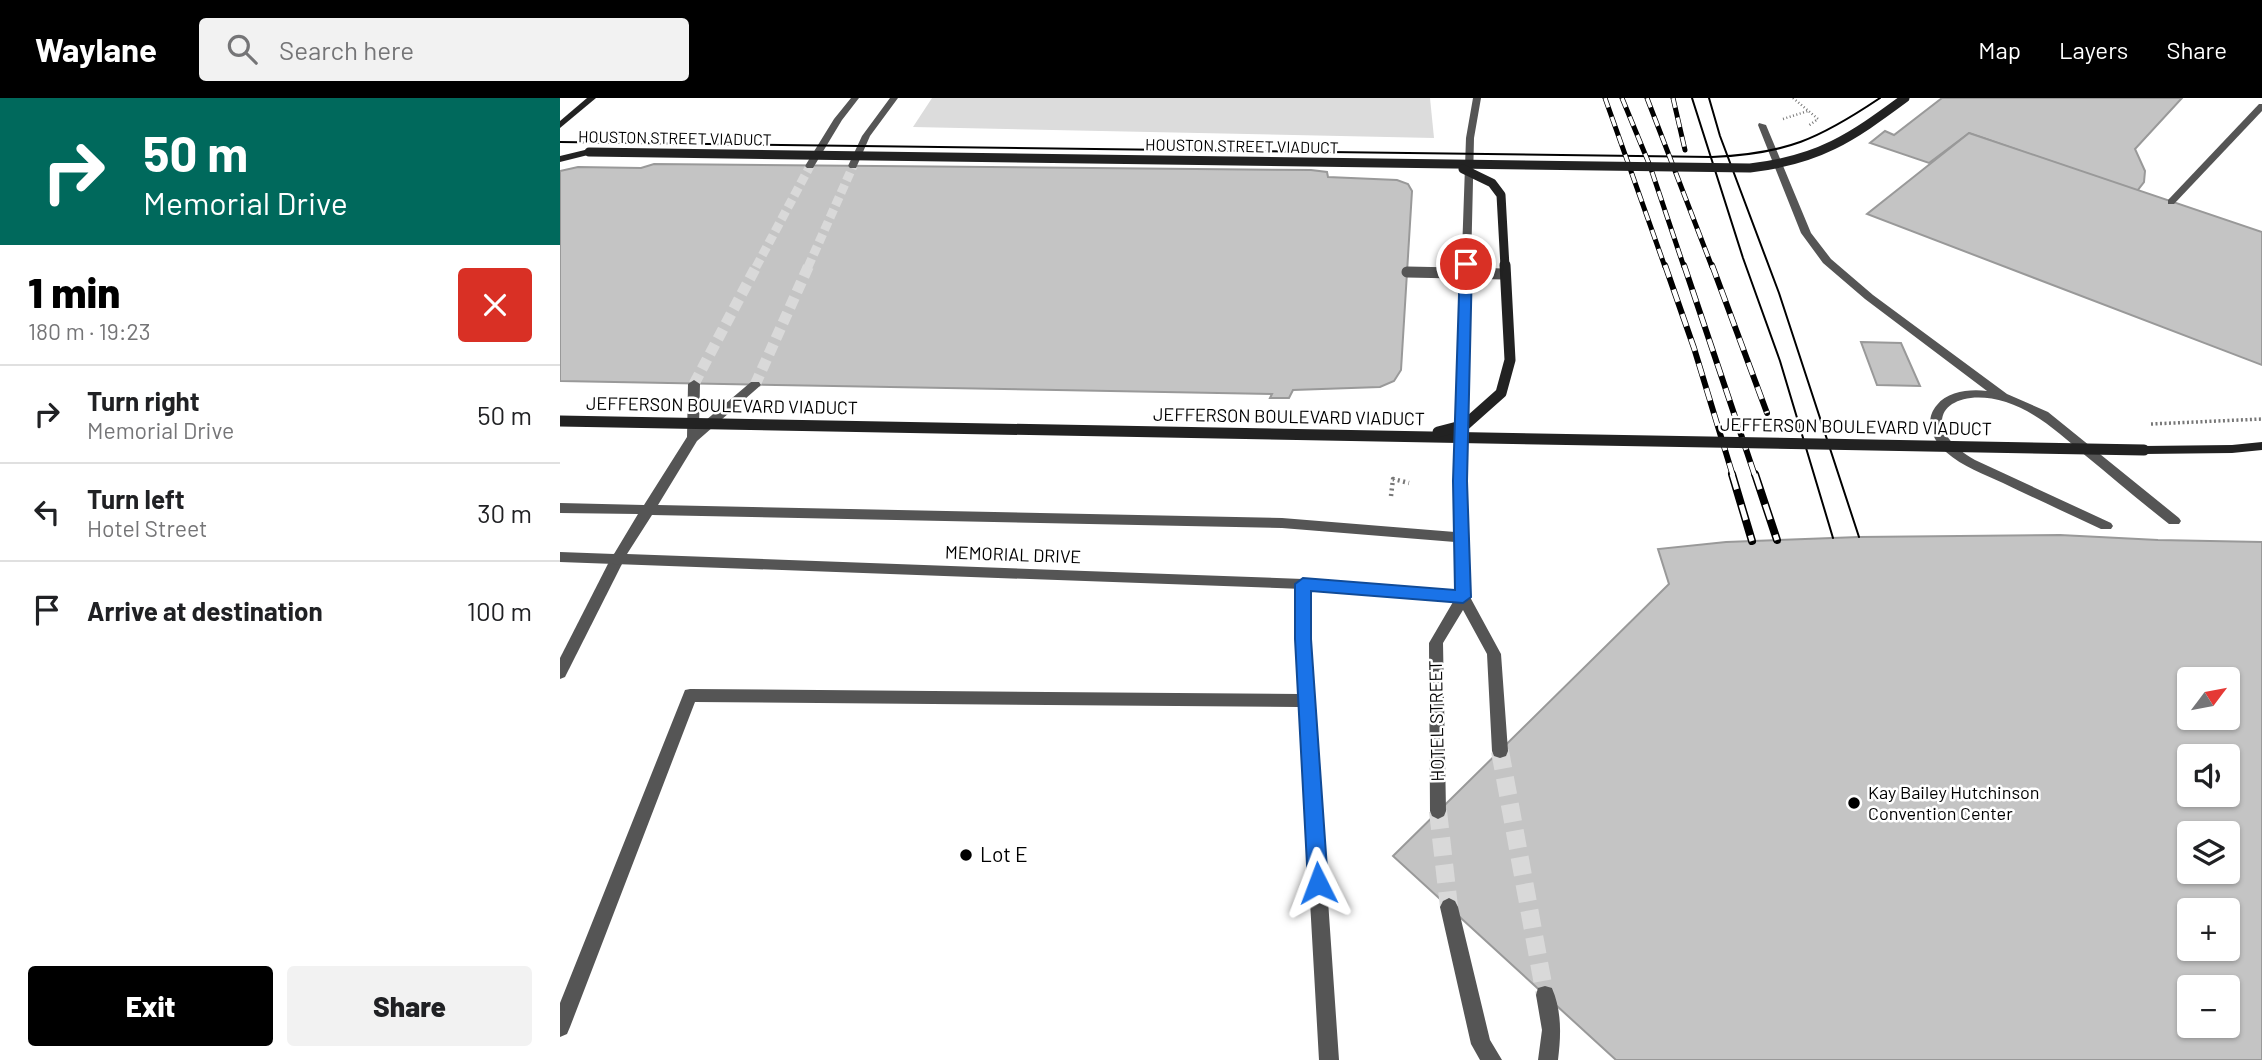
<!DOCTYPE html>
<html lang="en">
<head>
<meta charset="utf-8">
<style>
	:root { --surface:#fff; --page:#f2f2f2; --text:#202124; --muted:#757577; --line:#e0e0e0; --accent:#000 }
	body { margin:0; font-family:Barlow,sans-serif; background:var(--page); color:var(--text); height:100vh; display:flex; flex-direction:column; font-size:26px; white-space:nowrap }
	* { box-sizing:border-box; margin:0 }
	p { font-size:23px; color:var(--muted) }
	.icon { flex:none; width:38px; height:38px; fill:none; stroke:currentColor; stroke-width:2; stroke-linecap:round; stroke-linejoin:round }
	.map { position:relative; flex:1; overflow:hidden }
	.sheet { display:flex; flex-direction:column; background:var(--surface); width:560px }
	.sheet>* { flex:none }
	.banner { background:#00695c; color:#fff; overflow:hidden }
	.needle { width:46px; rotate:58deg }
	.buttons { position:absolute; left:1617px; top:569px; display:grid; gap:14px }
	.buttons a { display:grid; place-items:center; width:63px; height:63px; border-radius:7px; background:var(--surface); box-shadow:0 2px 5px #0004; font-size:35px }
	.pin { position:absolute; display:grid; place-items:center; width:60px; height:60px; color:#fff; margin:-30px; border:4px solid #fff; border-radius:50%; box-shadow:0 2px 7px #0007 }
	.me { position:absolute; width:77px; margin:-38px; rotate:357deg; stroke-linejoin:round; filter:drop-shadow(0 0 5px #0008) }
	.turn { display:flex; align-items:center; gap:24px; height:147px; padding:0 28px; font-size:32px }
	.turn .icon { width:91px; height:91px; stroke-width:2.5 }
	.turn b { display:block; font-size:49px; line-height:60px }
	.round { display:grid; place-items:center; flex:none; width:74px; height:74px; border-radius:7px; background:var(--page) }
	.head { display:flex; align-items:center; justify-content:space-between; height:119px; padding:0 28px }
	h1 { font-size:42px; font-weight:800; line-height:52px; color:var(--accent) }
	.action { display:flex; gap:14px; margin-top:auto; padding:14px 28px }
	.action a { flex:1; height:80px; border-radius:7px; background:var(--accent); color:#fff; font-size:28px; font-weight:800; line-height:80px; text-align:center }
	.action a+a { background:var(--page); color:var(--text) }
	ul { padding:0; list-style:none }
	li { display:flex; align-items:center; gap:21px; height:98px; padding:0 28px; border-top:2px solid var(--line) }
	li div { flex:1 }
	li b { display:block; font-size:26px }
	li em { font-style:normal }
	header { display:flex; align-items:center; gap:42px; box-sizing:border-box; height:98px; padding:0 35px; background:var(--accent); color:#fff }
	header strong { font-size:33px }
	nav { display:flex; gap:38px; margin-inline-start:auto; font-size:24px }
	.search { width:490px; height:63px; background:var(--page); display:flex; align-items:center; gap:18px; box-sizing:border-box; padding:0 24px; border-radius:7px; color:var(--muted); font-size:26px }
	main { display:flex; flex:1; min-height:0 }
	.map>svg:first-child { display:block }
	.green { fill:#dcdcdc }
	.building { fill:#c4c4c4; stroke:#999; stroke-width:2; fill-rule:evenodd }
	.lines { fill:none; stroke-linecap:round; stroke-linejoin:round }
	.street-tunnel-far2 { stroke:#d9d9d9; stroke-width:9; stroke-dasharray:9 4.5; stroke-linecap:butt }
	.street-tunnel-far1 { stroke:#d9d9d9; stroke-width:11; stroke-dasharray:11 6; stroke-linecap:butt }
	.street-tunnel { stroke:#d9d9d9; stroke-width:18; stroke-dasharray:18 9; stroke-linecap:butt }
	.path-far1 { stroke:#777; stroke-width:2.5; stroke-dasharray:1 2.5; stroke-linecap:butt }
	.path { stroke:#777; stroke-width:4.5; stroke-dasharray:2 3.5; stroke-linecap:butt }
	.lane { fill:#555; fill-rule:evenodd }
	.street { fill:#555; fill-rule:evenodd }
	.secondary { fill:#222; fill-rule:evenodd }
	.tram { stroke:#000; stroke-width:2 }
	.rail-far2-casing { stroke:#000; stroke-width:5 }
	.rail-far1-casing { stroke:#000; stroke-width:6 }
	.rail-casing { stroke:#000; stroke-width:8 }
	.rail-far2 { stroke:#fff; stroke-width:3.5; stroke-dasharray:10; stroke-linecap:butt }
	.rail-far1 { stroke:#fff; stroke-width:4.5; stroke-dasharray:13; stroke-linecap:butt }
	.rail { stroke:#fff; stroke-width:5; stroke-dasharray:16; stroke-linecap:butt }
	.path-bridge { stroke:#777; stroke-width:3.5; stroke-dasharray:2 2.5; stroke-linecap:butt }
	.lane-bridge { stroke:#555; stroke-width:11 }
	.secondary-bridge-far1 { stroke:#222; stroke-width:9 }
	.secondary-bridge { stroke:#222; stroke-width:11 }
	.route { fill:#1a73e8; stroke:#114b97; stroke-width:2 }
	.poi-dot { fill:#000; stroke:#fff; stroke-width:2.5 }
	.labels { text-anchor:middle; stroke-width:5; stroke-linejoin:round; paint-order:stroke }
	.far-street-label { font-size:16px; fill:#000; stroke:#fff }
	.street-label { font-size:18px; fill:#000; stroke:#fff }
	.poi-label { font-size:18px; fill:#000; stroke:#fff; text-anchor:start }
	.near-poi-label { font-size:21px; fill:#000; stroke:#fff; text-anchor:start }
</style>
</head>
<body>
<header>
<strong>Waylane</strong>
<div class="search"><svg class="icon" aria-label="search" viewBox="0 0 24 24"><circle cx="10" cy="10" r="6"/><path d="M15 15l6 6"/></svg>Search here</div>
<nav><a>Map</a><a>Layers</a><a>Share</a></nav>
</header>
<main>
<section class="sheet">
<div class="banner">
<div class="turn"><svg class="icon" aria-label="right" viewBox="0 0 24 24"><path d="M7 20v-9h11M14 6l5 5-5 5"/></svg><div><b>50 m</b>Memorial Drive</div></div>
</div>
<div class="head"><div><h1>1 min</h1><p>180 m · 19:23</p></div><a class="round" style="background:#d93025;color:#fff"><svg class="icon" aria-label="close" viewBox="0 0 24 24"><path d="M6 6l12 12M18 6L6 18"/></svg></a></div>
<ul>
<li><svg class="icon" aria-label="right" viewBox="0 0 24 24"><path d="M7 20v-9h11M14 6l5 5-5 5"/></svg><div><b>Turn right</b><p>Memorial Drive</p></div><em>50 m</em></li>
<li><svg class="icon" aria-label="left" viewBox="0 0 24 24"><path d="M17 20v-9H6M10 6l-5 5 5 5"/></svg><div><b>Turn left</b><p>Hotel Street</p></div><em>30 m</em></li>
<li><svg class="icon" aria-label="arrive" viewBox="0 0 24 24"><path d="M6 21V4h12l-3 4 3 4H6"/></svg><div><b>Arrive at destination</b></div><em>100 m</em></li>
</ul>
<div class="action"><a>Exit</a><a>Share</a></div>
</section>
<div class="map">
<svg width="1702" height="962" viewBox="0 0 1702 962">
	<rect width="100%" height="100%" fill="#fff"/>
	<!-- green -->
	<polygon class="green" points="372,0 870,0 874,40 353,29"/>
	<!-- building -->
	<g class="building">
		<polygon points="1382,0 1622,0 1575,51 1585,73 1584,84 1577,93 1409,35 1369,65 1310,45 1325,33 1334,37"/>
		<polygon points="1409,35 1702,134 1702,267 1307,116"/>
		<polygon points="94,66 751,72 767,74 768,79 837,82 848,86 852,93 841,272 834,283 820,289 733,292 729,300 710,300 712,296 0,283 0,73 18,69 81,70"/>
		<polygon points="1301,244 1341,245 1360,288 1317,287"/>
		<path d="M1500 437 1598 442 1702 444V962H1056L833 758 1109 486 1098 451 1166 444 1299 439ZM1629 581H1668V620H1629ZM1629 658H1668V696H1629ZM1629 735H1668V774H1629ZM1629 812H1668V850H1629ZM1629 889H1668V928H1629Z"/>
	</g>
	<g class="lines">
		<!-- street-tunnel-far2 -->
		<g class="street-tunnel-far2">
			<polyline points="196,169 250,68"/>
			<polyline points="248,169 293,68"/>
		</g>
		<!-- street-tunnel-far1 -->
		<g class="street-tunnel-far1">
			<polyline points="134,286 197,167"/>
			<polyline points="195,287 249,167"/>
		</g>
		<!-- street-tunnel -->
		<g class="street-tunnel">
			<polyline points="940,653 985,897"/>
			<polyline points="878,713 889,809"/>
		</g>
		<!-- path-far1 -->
		<g class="path-far1">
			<polyline points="1233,0 1258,21 1248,28"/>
			<polyline points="1223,21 1248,13"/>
		</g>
		<!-- path -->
		<polyline class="path" points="831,398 833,381 849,385"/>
		<!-- lane -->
		<g class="lane">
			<polygon points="1699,6 1702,6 1702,13 1614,106 1608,106 1608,102"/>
			<path d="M1199 25 1206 27 1251 135 1271 161 1313 197 1447 296 1488 314 1619 420 1621 423 1619 426H1609C1581 404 1554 381 1526 358 1501 337 1477 314 1446 304 1389 286 1352 325 1415 362L1551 425 1553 428 1551 431H1541C1509 416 1476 401 1443 385 1424 376 1403 369 1386 354 1373 342 1363 323 1377 307 1388 293 1410 291 1427 293L1305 201 1263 165 1241 135 1198 27Z"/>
			<polygon points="58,455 65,460 5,579 0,581 0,560 53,456"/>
			<polygon points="743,481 748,482 750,486 750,541 779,962 759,962 739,609 135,604 10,929 7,936 0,939 0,905 125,592 130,591 739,596 736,486 738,482"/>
		</g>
		<!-- street -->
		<g class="street">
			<polygon points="291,0 299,0 282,22 253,70 247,70 245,68 274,21"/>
			<polygon points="330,0 338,0 310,38 296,70 290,70 288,68 302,38"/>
			<path d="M913 0H921L914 40 906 383 910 499 941 556 948 653 946 658 940 660 934 658 932 653 927 556 903 512 883 545 886 713 884 718 878 721 872 718 870 713 869 545 893 504 743 491 0 464V454L54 456 78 416 0 415V405L84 407 127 339 128 286 134 282 140 286 139 328 191 284H199L201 287 137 343 98 407 722 420 895 434 894 383 906 40ZM92 417 722 430 895 444 896 493 743 481 67 456Z"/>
			<polygon points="889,800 895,803 898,809 930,942 942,962 920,962 911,946 880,809 883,803"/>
			<path d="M985 888 992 890C1002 914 1001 937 998 962H978L982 932 976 897 978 890Z"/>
		</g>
		<!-- secondary -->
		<g class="secondary">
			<polygon points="27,0 36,0 0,30 0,23"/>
			<polygon points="29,51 32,52 32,56 0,64 0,58"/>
			<polygon points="1702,344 1702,352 1672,355 1584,356 1578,352 1584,348 1672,347"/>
		</g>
		<!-- tram -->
		<g class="tram">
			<polyline points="1132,0 1183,160 1220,263 1273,440"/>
			<polyline points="1149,0 1160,38 1219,195 1299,439"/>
			<path d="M0 44 1152 59C1226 56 1259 41 1320 0"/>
		</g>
		<defs>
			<g id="rail-far2">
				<polyline points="1045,0 1105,169"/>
				<polyline points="1062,0 1090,68 1124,169"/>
				<polyline points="1087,0 1152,169"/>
				<polyline points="1113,0 1125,52"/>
			</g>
			<g id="rail-far1">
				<polyline points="1105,167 1134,250 1173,378"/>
				<polyline points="1124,167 1195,378"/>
				<polyline points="1152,167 1207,315"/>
			</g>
			<g id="rail">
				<polyline points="1172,376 1192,443"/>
				<polyline points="1195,376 1217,442"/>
			</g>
		</defs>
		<!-- rail-far2 casing -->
		<use href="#rail-far2" class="rail-far2-casing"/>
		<!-- rail-far1 casing -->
		<use href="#rail-far1" class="rail-far1-casing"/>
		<!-- rail casing -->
		<use href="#rail" class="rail-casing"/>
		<!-- rail-far2 -->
		<use href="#rail-far2" class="rail-far2"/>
		<!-- rail-far1 -->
		<use href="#rail-far1" class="rail-far1"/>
		<!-- rail -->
		<use href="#rail" class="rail"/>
		<!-- path-bridge -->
		<polyline class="path-bridge" points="1591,326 1702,321"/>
		<!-- lane-bridge -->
		<polyline class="lane-bridge" points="847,174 945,176"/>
		<!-- secondary-bridge-far1 -->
		<g class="secondary-bridge-far1">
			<path d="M29 54 1190 70C1259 62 1291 40 1345 0"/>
			<polyline points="903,71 932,85 941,97 945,169"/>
		</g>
		<!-- secondary-bridge -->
		<g class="secondary-bridge">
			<polyline points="0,323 1584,352"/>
			<polyline points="878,334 905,327 941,295 950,262 945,167"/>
		</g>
	</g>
	<!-- route -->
	<polygon class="route" points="906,163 912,166 907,383 911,499 903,505 751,493 751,541 768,785 765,792 758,795 751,792 748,785 735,541 735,486 743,480 895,492 893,383 900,166"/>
	<!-- markers -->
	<g class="poi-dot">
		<circle cx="1294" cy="705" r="7"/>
		<circle cx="406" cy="757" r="7"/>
	</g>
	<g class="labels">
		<!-- far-street labels -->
		<g class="far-street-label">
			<text transform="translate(115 40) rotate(1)" y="6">HOUSTON STREET VIADUCT</text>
			<text transform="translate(682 48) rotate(1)" y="6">HOUSTON STREET VIADUCT</text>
		</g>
		<!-- street labels -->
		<g class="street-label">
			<text transform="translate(162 308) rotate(1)" y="6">JEFFERSON BOULEVARD VIADUCT</text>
			<text transform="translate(729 319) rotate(1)" y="6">JEFFERSON BOULEVARD VIADUCT</text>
			<text transform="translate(1296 329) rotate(1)" y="6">JEFFERSON BOULEVARD VIADUCT</text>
			<text transform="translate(453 457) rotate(2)" y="6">MEMORIAL DRIVE</text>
			<text transform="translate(877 623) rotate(-91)" y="6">HOTEL STREET</text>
		</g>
		<!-- poi labels -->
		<g class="poi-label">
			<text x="1308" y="701">Kay Bailey Hutchinson<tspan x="1308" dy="21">Convention Center</tspan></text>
		</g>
		<!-- near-poi labels -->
		<g class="near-poi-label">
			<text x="420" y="764">Lot E</text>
		</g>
	</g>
</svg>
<div class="buttons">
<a><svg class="needle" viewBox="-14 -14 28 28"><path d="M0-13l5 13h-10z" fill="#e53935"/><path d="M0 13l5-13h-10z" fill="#757577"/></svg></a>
<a><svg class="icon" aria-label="sound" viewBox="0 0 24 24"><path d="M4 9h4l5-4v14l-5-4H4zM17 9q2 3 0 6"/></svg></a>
<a><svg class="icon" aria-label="layers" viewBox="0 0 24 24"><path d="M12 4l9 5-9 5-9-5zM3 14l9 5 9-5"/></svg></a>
<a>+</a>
<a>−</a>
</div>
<div class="pin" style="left:906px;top:166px;background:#d93025"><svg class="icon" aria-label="arrive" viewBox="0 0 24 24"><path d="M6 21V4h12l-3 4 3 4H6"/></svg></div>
<svg class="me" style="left:758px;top:785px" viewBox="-20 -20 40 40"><path d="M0-17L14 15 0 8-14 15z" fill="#1a73e8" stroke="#fff" stroke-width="4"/></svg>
</div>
</main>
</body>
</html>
